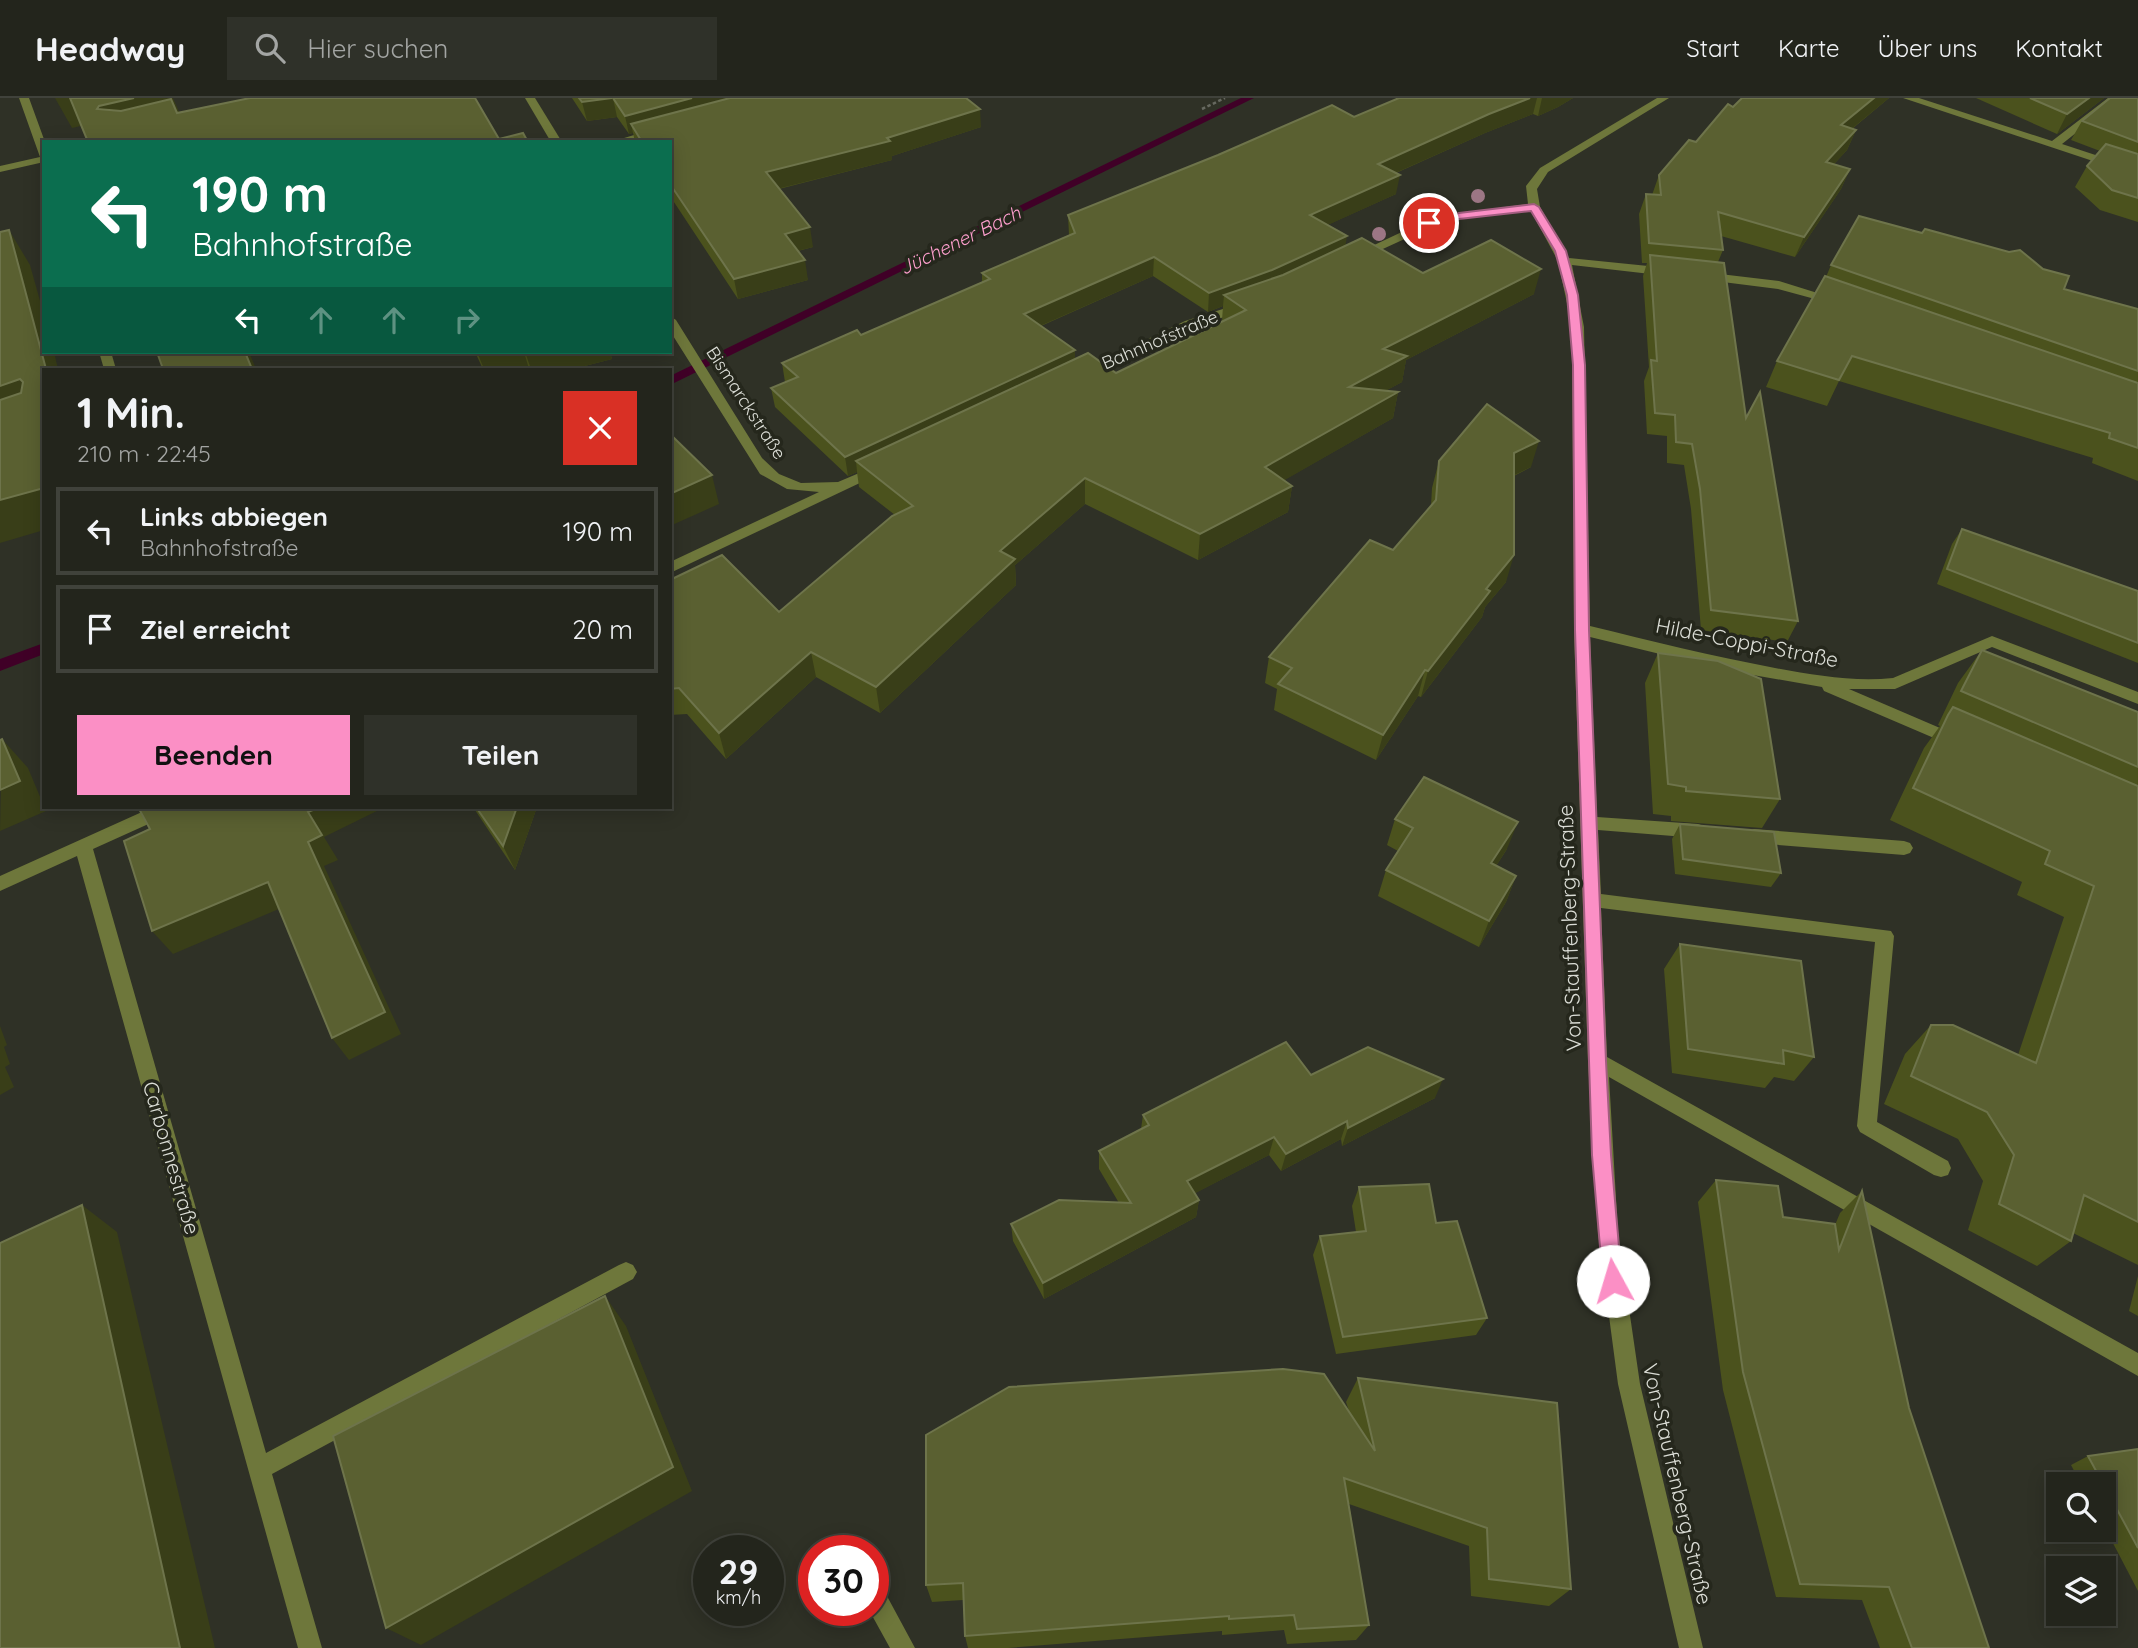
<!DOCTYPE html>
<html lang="de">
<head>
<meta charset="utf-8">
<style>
	:root { --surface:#23251c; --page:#2f3129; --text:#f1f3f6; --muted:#a3a5a3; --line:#40423b; --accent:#fb8fc5 }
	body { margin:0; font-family:Quicksand,sans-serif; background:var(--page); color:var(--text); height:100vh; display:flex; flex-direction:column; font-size:26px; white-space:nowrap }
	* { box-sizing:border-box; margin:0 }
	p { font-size:23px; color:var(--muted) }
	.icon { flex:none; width:38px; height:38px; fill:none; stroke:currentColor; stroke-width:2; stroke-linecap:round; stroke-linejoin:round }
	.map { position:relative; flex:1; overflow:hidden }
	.sheet { position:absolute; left:42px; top:270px; width:630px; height:441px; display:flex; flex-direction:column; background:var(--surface); border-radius:0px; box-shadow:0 4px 18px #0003,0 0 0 2px var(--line) }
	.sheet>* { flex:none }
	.banner { position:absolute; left:42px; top:42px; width:630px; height:214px; border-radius:0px; box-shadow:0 4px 18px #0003,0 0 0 2px var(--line); background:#0b6e4f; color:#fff; overflow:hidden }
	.tools { position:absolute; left:2046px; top:1374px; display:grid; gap:14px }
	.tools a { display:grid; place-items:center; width:70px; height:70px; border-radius:0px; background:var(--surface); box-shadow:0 4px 18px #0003,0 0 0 2px var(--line); font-size:35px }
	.speed { position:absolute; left:693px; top:1437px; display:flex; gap:14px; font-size:35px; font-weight:700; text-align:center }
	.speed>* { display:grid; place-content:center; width:91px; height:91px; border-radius:50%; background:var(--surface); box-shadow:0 4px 18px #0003,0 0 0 2px var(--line); line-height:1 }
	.speed small { font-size:18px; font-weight:400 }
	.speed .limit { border:10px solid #d22; background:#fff; color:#111 }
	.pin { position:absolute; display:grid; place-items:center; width:60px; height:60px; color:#fff; margin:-30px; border:4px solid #fff; border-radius:50%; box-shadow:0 2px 7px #0007 }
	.me { position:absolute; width:77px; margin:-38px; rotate:354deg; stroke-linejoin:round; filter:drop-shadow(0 0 5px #0008) }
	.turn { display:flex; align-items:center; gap:24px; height:147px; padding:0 35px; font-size:32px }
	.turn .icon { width:91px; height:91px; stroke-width:2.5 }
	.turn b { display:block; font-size:49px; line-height:60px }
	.lanes { display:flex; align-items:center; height:66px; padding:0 35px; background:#0003; justify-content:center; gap:35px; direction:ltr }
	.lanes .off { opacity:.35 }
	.round { display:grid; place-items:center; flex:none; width:74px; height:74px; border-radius:0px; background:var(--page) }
	.head { display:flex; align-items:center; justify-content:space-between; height:119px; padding:0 35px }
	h1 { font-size:42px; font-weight:800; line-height:52px }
	.button { display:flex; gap:14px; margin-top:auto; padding:14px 35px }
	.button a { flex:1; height:80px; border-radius:0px; background:var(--accent); color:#111; font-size:28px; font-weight:800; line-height:80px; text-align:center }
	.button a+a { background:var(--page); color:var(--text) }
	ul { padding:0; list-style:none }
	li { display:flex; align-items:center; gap:21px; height:88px; margin:0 14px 10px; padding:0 21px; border:4px solid var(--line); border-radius:0px }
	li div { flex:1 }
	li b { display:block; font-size:26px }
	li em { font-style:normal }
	header { display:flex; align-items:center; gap:42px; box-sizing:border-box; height:98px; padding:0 35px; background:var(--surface); border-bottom:2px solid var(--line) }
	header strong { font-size:33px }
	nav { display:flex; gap:38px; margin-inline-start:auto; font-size:24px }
	.search { width:490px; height:63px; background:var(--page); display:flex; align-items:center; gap:18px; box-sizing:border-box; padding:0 24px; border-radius:0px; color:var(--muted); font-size:26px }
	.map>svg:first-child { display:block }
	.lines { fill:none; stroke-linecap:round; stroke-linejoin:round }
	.stream { fill:#400027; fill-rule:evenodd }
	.path { stroke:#676960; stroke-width:2.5; stroke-dasharray:3.5 2.5; stroke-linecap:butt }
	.minor { fill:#6e773b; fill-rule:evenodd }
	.tree { fill:#9c7684 }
	.wall { fill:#4b521d; fill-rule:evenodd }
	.shaded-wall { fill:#393e18 }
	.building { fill:#5a6031; stroke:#6e744b; stroke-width:2 }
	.route { fill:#fb8fc5; stroke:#a35d80; stroke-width:2 }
	.labels { text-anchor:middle; stroke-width:7; stroke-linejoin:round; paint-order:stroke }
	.far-street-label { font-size:18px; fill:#dbddd6; stroke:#25271c }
	.far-water-label { font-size:19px; font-style:italic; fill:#fe9fce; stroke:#25271c }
	.street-label { font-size:21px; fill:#dbddd6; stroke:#25271c }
</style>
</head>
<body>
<header>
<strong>Headway</strong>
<div class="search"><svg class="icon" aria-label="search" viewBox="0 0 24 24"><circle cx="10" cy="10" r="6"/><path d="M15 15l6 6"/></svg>Hier suchen</div>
<nav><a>Start</a><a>Karte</a><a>Über uns</a><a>Kontakt</a></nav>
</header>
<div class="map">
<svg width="2138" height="1550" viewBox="0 0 2138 1550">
	<rect width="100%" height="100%" fill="#2f3126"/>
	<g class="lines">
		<!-- stream -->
		<g class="stream">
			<polygon points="1241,0 1254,0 670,287 670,278"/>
			<polygon points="44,545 44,556 0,573 0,561"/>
		</g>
		<!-- path -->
		<polyline class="path" points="1202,11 1225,0"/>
		<!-- minor -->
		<g class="minor">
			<polygon points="19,0 29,0 45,44 44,64 0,74 0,68 40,59"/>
			<polygon points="525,0 535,0 562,44 551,44"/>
			<path d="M1657 0H1669L1548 74 1537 91 1540 109 1569 160 1668 170 1674 174 1668 178 1572 167 1584 229 1590 528C1651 543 1712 558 1775 570 1813 577 1853 584 1893 580L1992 538 2138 594V606L1992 549 1895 591H1849L1961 639 1963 643 1955 649 1824 593 1822 589 1730 573 1590 539 1597 719 1698 726 1704 728 1707 733 1704 738 1698 740 1598 732 1601 796 1891 833 1894 838 1877 1024 1948 1063 1951 1070 1948 1077 1941 1079 1934 1077 1860 1034 1857 1028 1875 844 1601 810 1607 959 2138 1255V1278L1609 979 1618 1135 1640 1286 1703 1550H1679L1618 1286 1598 1135 1588 963 1574 532 1572 229 1558 163 1531 113 1459 121 1433 128 1361 161 1351 158 1425 123 1459 115 1528 106 1526 88 1540 70Z"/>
			<polygon points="1903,0 1919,0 2052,43 2108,0 2120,0 2062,46 2138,71 2138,78"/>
			<polygon points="657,30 661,31 661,35 629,44 611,44"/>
			<polygon points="1703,174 1779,183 1843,203 1837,207 1778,191 1699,181 1697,178"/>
			<polygon points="1245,204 1249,205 1249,211 1193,229 1089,278 1084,279 1078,275 1185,223"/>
			<polygon points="670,218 676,222 762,360 779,376 801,385 838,384 878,367 883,368 883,374 670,475 670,464 819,394 787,391 760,376 670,233"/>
			<polygon points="99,254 111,254 116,271 104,271"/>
			<polygon points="153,709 177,709 175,714 93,751 266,1355 619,1167 626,1164 633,1167 637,1174 633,1181 272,1376 322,1550 298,1550 77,758 0,793 0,778"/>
			<polygon points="1754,731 1904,743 1910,745 1913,750 1910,755 1904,757 1754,745 1748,743 1745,738 1748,733"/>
			<polygon points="873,1483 881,1487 915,1550 890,1550 869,1512 873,1512"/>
		</g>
	</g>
	<!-- trees -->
	<g class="tree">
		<circle cx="1478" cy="98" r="7"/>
		<circle cx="1379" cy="136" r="7"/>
	</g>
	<!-- wall -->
	<g class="wall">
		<polygon points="572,0 966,0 981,29 892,58 892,62 779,91 813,149 798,153 808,182 738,201 670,98 670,44 635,44 633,35 629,36 617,19 587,23"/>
		<path d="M1399 0H1573L1558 9 1538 18 1533 16 1485 35 1396 75V96L1327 127 1345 148 1423 175 1534 196 1406 262 1402 284 1385 293 1398 294 1393 320 1284 382 1292 388 1288 414 1198 462 1085 406 1015 467 1016 487 880 615 816 579 726 661 687 616 670 617V482L779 514 895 417 859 389 857 374 848 378 775 309 771 290 785 284 782 265 861 237 982 184V175L1069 137 1068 117 1354 19ZM1153 178 1208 214 1223 208 1222 223 1116 275 1075 261 1041 228Z"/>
		<polygon points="1742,0 1889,0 1852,31 1856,32 1847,52 1834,66 1850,71 1841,91 1795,159 1721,138 1723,152 1718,164 1746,320 1798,523 1787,544 1701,532 1691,411 1684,367 1667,365 1667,338 1647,336 1644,283 1649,269 1643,178 1647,165 1642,165 1639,116 1646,96 1652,97 1659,77"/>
		<polygon points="1976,0 2104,0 2057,36"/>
		<polygon points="2138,0 2138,124 2100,112 2075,89 2087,68 2100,53 2071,42 2082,23"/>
		<polygon points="1831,167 2064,191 2138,211 2138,383 2092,365 2093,360 1839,283 1827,308 1766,289 1777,263 1826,179"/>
		<polygon points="475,254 610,254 612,261 573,271 483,271"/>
		<polygon points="1439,363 1531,369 1514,378 1506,484 1485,509 1482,519 1421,599 1418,598 1376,662 1274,612 1277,591 1265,585 1269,559 1393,452 1431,408 1432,390"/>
		<polygon points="1962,431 2138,493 2138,565 1937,486 1952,446"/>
		<polygon points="1982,552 2138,614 2138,1167 2073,1135 2071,1143 2037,1168 1968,1132 1983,1083 1958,1041 1884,1006 1905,956 1931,927 2018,957 2064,819 2017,797 2022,784 1890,722 1924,650 1940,628 1938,627 1958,585"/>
		<polygon points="1658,555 1780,701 1762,730 1671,723 1671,718 1653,716 1645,585"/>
		<polygon points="473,709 537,709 515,772"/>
		<polygon points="1395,721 1507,751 1496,768 1516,778 1506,804 1479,849 1378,798 1386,772 1398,753 1387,747"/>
		<polygon points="1680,726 1781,775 1771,789 1675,776 1672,741"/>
		<polygon points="1680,846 1814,959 1794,983 1774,979 1765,990 1672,975 1664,871"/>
		<polygon points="1311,977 1435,1000 1342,1048 1341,1041 1281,1073 1269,1057 1195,1095 1199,1102 1196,1119 1044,1201 1013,1143 1011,1126 1119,1105 1099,1071 1099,1053 1141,1031 1143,1017"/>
		<polygon points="1716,1082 1783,1119 1835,1127 1840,1115 1862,1093 1909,1310 1989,1550 1880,1550 1862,1502 1776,1499 1723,1292 1698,1104"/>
		<polygon points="1359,1089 1436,1125 1487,1220 1476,1237 1336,1256 1313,1157 1320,1138 1356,1134 1352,1108"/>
		<polygon points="2138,1178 2138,1218 2129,1213"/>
		<polygon points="1358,1280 1571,1491 1549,1508 1471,1498 1469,1448 1349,1406 1369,1527 1356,1542 1287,1546 1284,1532 1222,1537 1222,1533 1008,1550 968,1550 965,1538 963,1502 932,1504 926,1487 1349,1313 1346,1304"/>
		<polygon points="2138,1351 2138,1493 2104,1428 2104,1386 2081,1386 2071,1367 2088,1358"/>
	</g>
	<!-- shaded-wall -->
	<g class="shaded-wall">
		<polygon points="55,0 71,0 85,27 72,30"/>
		<polygon points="134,0 173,0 184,25 97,11 99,8"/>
		<polygon points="613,0 617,19 587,23 582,4"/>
		<polygon points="692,0 766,0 631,26 633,35 629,36 625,18"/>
		<polygon points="1530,0 1537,0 1533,16 1485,35 1375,84 1378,66 1489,16"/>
		<polygon points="1542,0 1573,0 1558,9 1538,18"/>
		<polygon points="1874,0 1889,0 1832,47 1841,27"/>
		<polygon points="2089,0 2104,0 2057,36 2067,16"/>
		<polygon points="980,11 981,29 892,58 892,62 769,93 766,74 887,40"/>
		<polygon points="1856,32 1847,52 1818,84 1826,64"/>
		<polygon points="1850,71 1841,91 1795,159 1804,139"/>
		<polygon points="1400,77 1396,96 1308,136 1310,117"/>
		<polygon points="810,129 813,149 789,155 785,136"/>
		<polygon points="9,132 30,167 44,217 44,254 54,254 58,271 46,271"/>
		<polygon points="1347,138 1344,157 1224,197 1223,208 1208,214 1209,195"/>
		<polygon points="1154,159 1153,178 1024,235 1024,216"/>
		<polygon points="805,162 808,182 738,201 734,181"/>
		<polygon points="1541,171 1534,196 1406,262 1402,284 1345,315 1349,289 1383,251"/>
		<polygon points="1075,252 1075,271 856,363 857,374 848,378 845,359"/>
		<polygon points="245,254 249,254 256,271 252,271"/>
		<polygon points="477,254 524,254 529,271 484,271"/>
		<polygon points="525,254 610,254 612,261 573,271 531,271"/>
		<polygon points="20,281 43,317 0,332 0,288"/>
		<polygon points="1398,294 1393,320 1262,395 1265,369"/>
		<polygon points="1539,343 1531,369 1506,381 1514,355"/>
		<polygon points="712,377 719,406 670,428 670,396"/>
		<polygon points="1085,380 1085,406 1015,467 1016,487 880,615 876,589 1000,453"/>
		<polygon points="1292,388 1288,414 1198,462 1200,436"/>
		<polygon points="44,390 44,432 0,445 0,402"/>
		<polygon points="1514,457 1506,484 1485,509 1482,519 1421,599 1428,573 1486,491"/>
		<polygon points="811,554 816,579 726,661 719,635"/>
		<polygon points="1425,572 1418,598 1376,662 1383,637"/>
		<polygon points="2,641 28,670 46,713 0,733"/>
		<polygon points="320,709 385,709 324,739 338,762 324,768 401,936 349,962 332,940 308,744 308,714"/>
		<polygon points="517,709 537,709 515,772 503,748"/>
		<polygon points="1518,724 1507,751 1481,791 1491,765"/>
		<polygon points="1516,778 1506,804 1479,849 1489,823"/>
		<polygon points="268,784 286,808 173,856 152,833"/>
		<polygon points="0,928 7,947 4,949 10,966 5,969 14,989 0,997"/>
		<polygon points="1443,981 1435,1000 1342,1048 1348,1030"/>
		<polygon points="1347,1023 1341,1041 1281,1073 1286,1056"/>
		<polygon points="1274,1039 1269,1057 1184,1101 1187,1083"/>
		<polygon points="1199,1102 1196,1119 1044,1201 1043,1185"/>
		<polygon points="82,1107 117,1134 215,1550 180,1550"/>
		<polygon points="605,1198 626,1228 692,1393 421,1547 386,1530"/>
	</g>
	<!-- building -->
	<g class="building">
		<polygon points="70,0 134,0 99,8 97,11 121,13 171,1 177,15 250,0 475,0 499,41 523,35 528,44 88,44"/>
		<polygon points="579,0 612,0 582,4"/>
		<polygon points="613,0 692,0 625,18"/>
		<polygon points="730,0 966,0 980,11 887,40 890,43 766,74 810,129 785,136 805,162 734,181 670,86 670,44 642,44 631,26"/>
		<polygon points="1399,0 1530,0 1489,16 1378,66 1400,77 1310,117 1347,138 1272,172 1209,195 1154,159 1024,216 1075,252 845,359 771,290 798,279 782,265 857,232 861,237 990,181 982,175 1075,135 1068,117 1218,57 1332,7 1354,19"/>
		<polygon points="1742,0 1874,0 1841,27 1856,32 1826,64 1850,71 1804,139 1718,114 1723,152 1649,145 1646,96 1661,97 1659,77 1689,42 1696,44 1728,6 1733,9"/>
		<polygon points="2030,0 2089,0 2067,16"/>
		<polygon points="2110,0 2138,0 2138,44 2082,23"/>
		<polygon points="2106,46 2138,56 2138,100 2112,92 2087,68"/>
		<polygon points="1859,118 1922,135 1925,131 2009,154 2020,152 2043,171 2069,178 2064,191 2138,211 2138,273 1831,167"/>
		<polygon points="9,132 46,271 44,271 44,390 0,402 0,302 21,295 23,284 20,281 0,288 0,134"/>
		<polygon points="1362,140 1423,175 1491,142 1541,171 1383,251 1407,258 1349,289 1398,294 1265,369 1292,388 1200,436 1085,380 1000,453 1015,461 876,589 811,554 719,635 679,590 670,591 670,482 722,457 779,514 892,418 913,408 856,363 1088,255 1116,275 1246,212 1224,197 1283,177"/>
		<polygon points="1650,157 1724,165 1746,320 1760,294 1798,523 1711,512 1700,391 1692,346 1676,344 1675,317 1655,315 1651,262 1657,263"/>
		<polygon points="1825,178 2138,285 2138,350 2109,340 2110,335 1852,258 1839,282 1777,263"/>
		<polygon points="157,254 245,254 252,271 163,271"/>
		<polygon points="1487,306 1539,343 1514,355 1514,457 1486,491 1490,493 1428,573 1425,572 1383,637 1278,586 1292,570 1269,559 1370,442 1393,452 1436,402 1439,363"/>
		<polygon points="670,336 712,377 670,396"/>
		<polygon points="1962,431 2138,493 2138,545 1947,471"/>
		<polygon points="1982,552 2138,614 2138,669 1961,593"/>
		<polygon points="1658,555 1718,563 1761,581 1780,701 1686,693 1686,689 1668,686"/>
		<polygon points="1953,609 2138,688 2138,1124 2084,1097 2071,1143 1999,1106 2014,1057 1987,1014 1911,978 1931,927 1953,927 2036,965 2094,788 2045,766 2050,753 1913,690 1948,617"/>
		<polygon points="2,641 20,683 0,692 0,642"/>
		<polygon points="1424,679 1518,724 1491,765 1516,778 1489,823 1386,772 1413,730 1395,721"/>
		<polygon points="138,709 320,709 308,714 322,737 308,744 385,914 332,940 268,784 152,833 124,743 150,731"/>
		<polygon points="476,709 517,709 503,748"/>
		<polygon points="1680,726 1774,734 1781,775 1683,761"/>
		<polygon points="1680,846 1801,863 1814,959 1783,952 1784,966 1688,951"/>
		<polygon points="1286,944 1311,977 1368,949 1443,981 1348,1030 1347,1023 1286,1056 1274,1039 1187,1083 1199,1102 1043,1185 1011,1126 1059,1102 1131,1105 1099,1053 1149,1027 1143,1017"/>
		<polygon points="1716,1082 1778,1088 1783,1119 1835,1126 1839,1152 1862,1093 1909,1310 1989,1550 1912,1550 1889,1489 1800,1486 1743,1274"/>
		<polygon points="1429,1086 1436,1125 1457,1123 1487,1220 1343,1239 1320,1138 1366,1133 1359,1089"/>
		<polygon points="82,1107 180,1550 0,1550 0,1145"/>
		<polygon points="605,1198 673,1369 386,1530 333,1338"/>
		<polygon points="1283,1271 1324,1276 1375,1353 1358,1280 1557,1305 1571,1491 1489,1481 1487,1430 1344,1380 1369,1527 1297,1531 1294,1517 1229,1521 1229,1518 965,1538 963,1485 926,1487 926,1337 1009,1289"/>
		<polygon points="2138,1351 2138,1450 2088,1358"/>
	</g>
	<!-- route -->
	<polygon class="route" points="1534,106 1539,109 1566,153 1578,197 1585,267 1589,532 1606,963 1611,1057 1622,1183 1619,1190 1613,1193 1606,1190 1603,1183 1592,1057 1589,963 1575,532 1573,267 1567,197 1555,153 1531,113 1459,121 1429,128 1424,125 1459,115"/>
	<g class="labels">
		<!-- far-street labels -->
		<g class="far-street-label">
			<text transform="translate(1160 242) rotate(-23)" y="6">Bahnhofstraße</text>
			<text transform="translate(746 305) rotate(57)" y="6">Bismarckstraße</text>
		</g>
		<!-- far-water labels -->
		<g class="far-water-label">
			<text transform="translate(960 142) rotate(-26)" y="7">Jüchener Bach</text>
		</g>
		<!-- street labels -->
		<g class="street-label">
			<text transform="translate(1747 545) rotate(11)" y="7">Hilde-Coppi-Straße</text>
			<text transform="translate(1570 830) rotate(-92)" y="7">Von-Stauffenberg-Straße</text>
			<text transform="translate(171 1060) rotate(74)" y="7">Carbonnestraße</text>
			<text transform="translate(1677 1386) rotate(77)" y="7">Von-Stauffenberg-Straße</text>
		</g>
	</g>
</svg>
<div class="tools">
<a><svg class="icon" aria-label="search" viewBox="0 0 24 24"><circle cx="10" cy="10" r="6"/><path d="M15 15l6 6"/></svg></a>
<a><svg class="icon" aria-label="layers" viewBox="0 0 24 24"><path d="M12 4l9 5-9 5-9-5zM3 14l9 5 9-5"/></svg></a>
</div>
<div class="speed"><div>29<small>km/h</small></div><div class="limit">30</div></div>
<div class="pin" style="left:1429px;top:125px;background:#d93025"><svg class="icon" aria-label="arrive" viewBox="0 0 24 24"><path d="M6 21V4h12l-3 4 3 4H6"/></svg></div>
<svg class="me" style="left:1613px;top:1183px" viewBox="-20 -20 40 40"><circle r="19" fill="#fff"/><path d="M0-13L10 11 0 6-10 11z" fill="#fb8fc5"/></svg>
<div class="banner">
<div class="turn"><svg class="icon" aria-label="left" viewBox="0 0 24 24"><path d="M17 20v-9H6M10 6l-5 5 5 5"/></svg><div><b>190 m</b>Bahnhofstraße</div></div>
<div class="lanes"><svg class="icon" aria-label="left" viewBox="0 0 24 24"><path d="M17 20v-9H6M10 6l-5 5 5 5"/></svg><svg class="icon off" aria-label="ahead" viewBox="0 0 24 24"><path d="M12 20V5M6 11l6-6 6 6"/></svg><svg class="icon off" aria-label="ahead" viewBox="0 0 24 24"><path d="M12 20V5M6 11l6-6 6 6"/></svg><svg class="icon off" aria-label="right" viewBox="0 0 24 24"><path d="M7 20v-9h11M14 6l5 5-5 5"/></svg></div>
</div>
<section class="sheet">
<div class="head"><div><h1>1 Min.</h1><p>210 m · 22:45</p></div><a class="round" style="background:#d93025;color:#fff"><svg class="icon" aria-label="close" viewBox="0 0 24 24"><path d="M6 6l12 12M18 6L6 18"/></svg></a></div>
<ul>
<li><svg class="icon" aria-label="left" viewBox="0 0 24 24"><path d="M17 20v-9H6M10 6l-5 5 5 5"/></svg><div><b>Links abbiegen</b><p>Bahnhofstraße</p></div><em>190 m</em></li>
<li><svg class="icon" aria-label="arrive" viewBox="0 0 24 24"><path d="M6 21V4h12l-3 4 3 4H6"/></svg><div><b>Ziel erreicht</b></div><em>20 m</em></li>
</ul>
<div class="button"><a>Beenden</a><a>Teilen</a></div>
</section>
</div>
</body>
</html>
